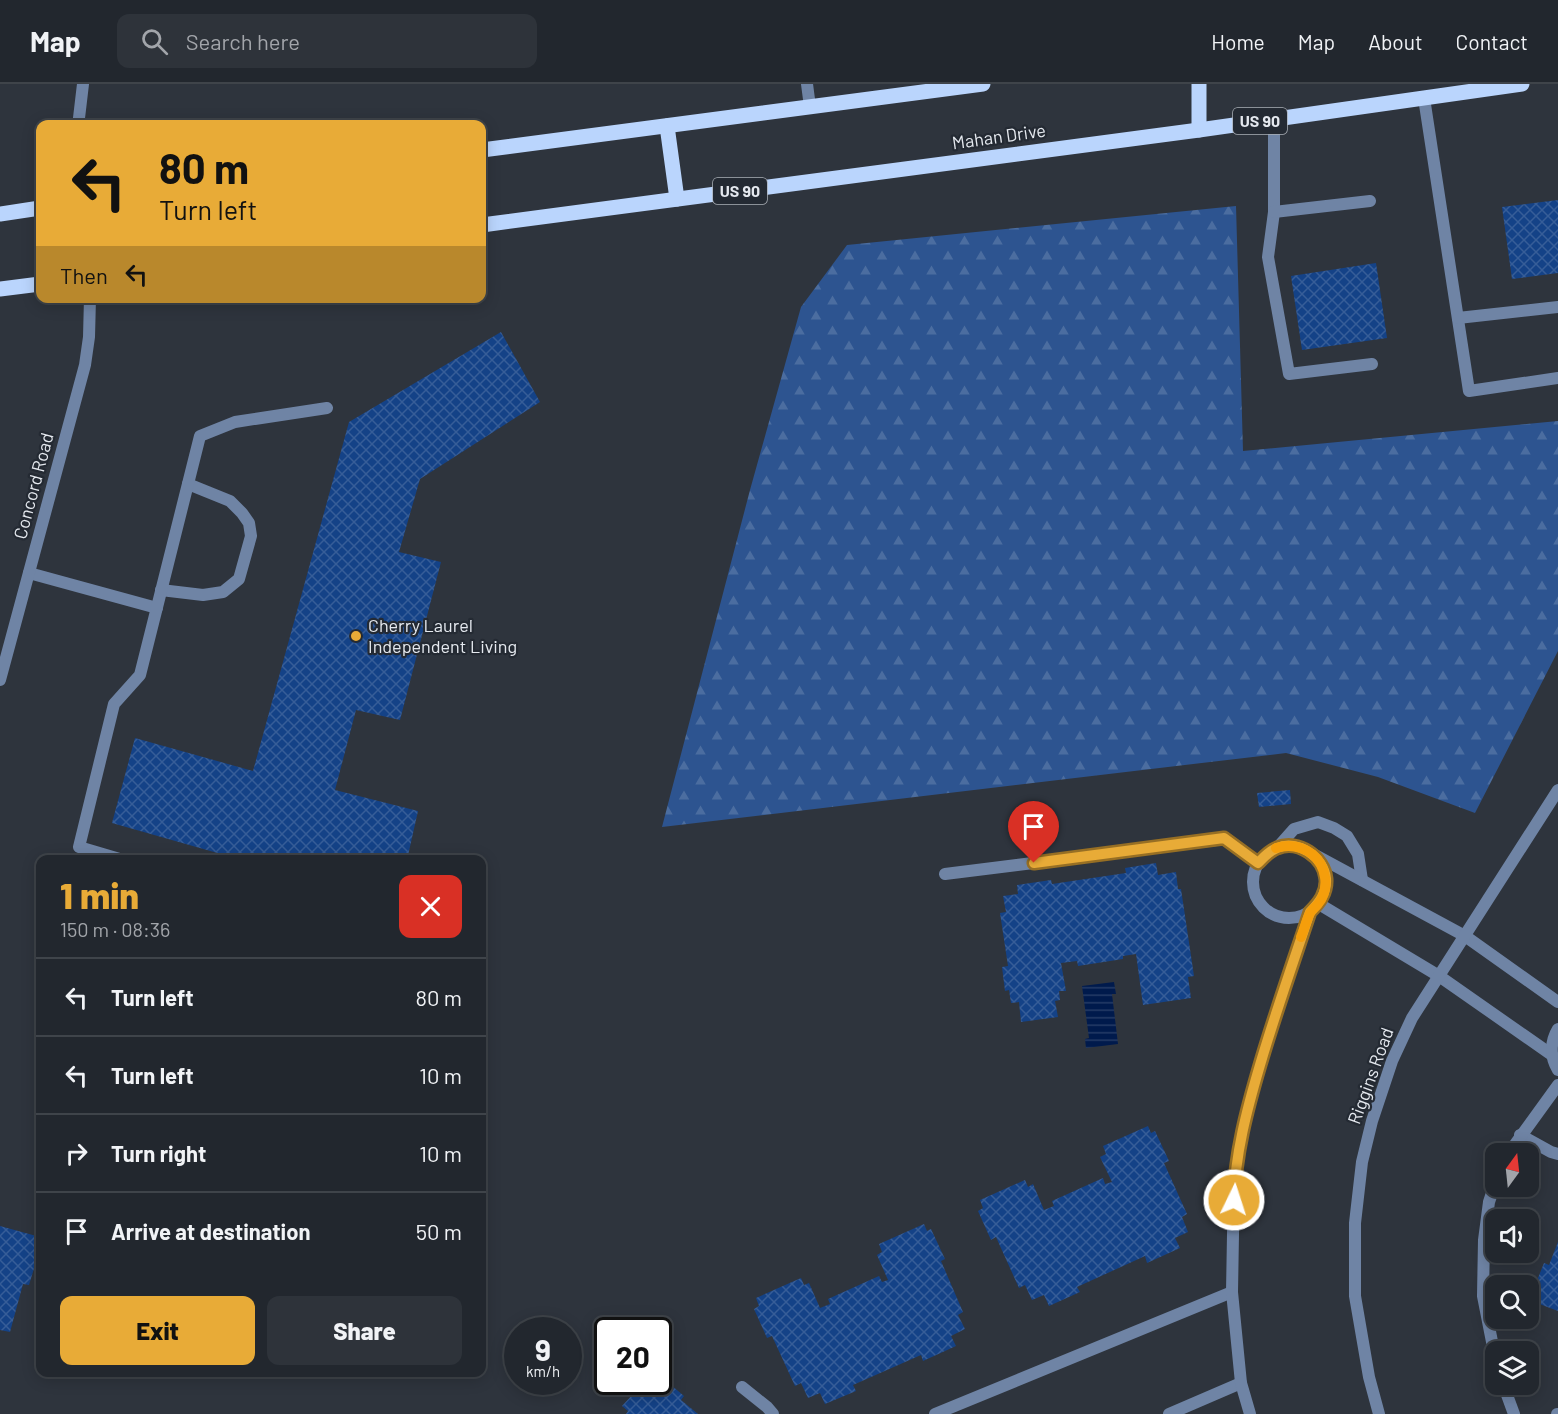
<!DOCTYPE html>
<html lang="en">
<head>
<meta charset="utf-8">
<style>
	:root { --surface:#22272e; --page:#2e333a; --text:#f1f3f6; --muted:#a2a5aa; --line:#3f444a; --accent:#e8ab37 }
	body { margin:0; font-family:Barlow,sans-serif; background:var(--page); color:var(--text); height:100vh; display:flex; flex-direction:column; font-size:22px; white-space:nowrap }
	* { box-sizing:border-box; margin:0 }
	p { font-size:20px; color:var(--muted) }
	.icon { flex:none; width:33px; height:33px; fill:none; stroke:currentColor; stroke-width:2; stroke-linecap:round; stroke-linejoin:round }
	.map { position:relative; flex:1; overflow:hidden }
	.sheet { position:absolute; left:36px; top:771px; width:450px; height:522px; display:flex; flex-direction:column; background:var(--surface); border-radius:12px; box-shadow:0 3px 15px #0003,0 0 0 2px var(--line) }
	.sheet>* { flex:none }
	.top-card { position:absolute; left:36px; top:36px; width:450px; height:183px; border-radius:12px; box-shadow:0 3px 15px #0003,0 0 0 2px var(--line); background:#e8ab37; color:#111; overflow:hidden }
	.needle { width:39px; rotate:15deg }
	.buttons { position:absolute; left:1485px; top:1059px; display:grid; gap:12px }
	.buttons a { display:grid; place-items:center; width:54px; height:54px; border-radius:12px; background:var(--surface); box-shadow:0 3px 15px #0003,0 0 0 2px var(--line); font-size:30px }
	.speed { position:absolute; left:504px; top:1233px; display:flex; gap:12px; font-size:30px; font-weight:700; text-align:center }
	.speed>* { display:grid; place-content:center; width:78px; height:78px; border-radius:50%; background:var(--surface); box-shadow:0 3px 15px #0003,0 0 0 2px var(--line); line-height:1 }
	.speed small { font-size:15px; font-weight:400 }
	.speed .limit { border:3px solid #111; border-radius:9px; background:#fff; color:#111 }
	.pin { position:absolute; display:grid; place-items:center; width:51px; height:51px; color:#fff; margin:-62px -26px; border-radius:50% 50% 50% 0; rotate:-45deg; box-shadow:0 0 6px #0007 }
	.pin .icon { rotate:45deg }
	.me { position:absolute; width:66px; margin:-33px; rotate:4deg; stroke-linejoin:round; filter:drop-shadow(0 0 4px #0008) }
	.turn { display:flex; align-items:center; gap:21px; height:126px; padding:0 24px; font-size:27px }
	.turn .icon { width:78px; height:78px; stroke-width:2.5 }
	.turn b { display:block; font-size:42px; line-height:51px }
	.then { display:flex; align-items:center; height:57px; padding:0 24px; background:#0003; gap:12px; font-size:22px }
	.round { display:grid; place-items:center; flex:none; width:63px; height:63px; border-radius:12px; background:var(--page) }
	.overview { display:flex; align-items:center; justify-content:space-between; height:102px; padding:0 24px }
	h1 { font-size:36px; font-weight:800; line-height:45px; color:var(--accent) }
	.primary-button { display:flex; gap:12px; margin-top:auto; padding:12px 24px }
	.primary-button a { flex:1; height:69px; border-radius:12px; background:var(--accent); color:#111; font-size:24px; font-weight:800; line-height:69px; text-align:center }
	.primary-button a+a { background:var(--page); color:var(--text) }
	ul { padding:0; list-style:none }
	li { display:flex; align-items:center; gap:18px; height:78px; padding:0 24px; border-top:2px solid var(--line) }
	li div { flex:1 }
	li b { display:block; font-size:22px }
	li em { font-style:normal }
	header { display:flex; align-items:center; gap:36px; box-sizing:border-box; height:84px; padding:0 30px; background:var(--surface); border-bottom:2px solid var(--line) }
	header strong { font-size:28px }
	nav { display:flex; gap:33px; margin-inline-start:auto; font-size:21px }
	.search { width:420px; height:54px; background:var(--page); display:flex; align-items:center; gap:15px; box-sizing:border-box; padding:0 21px; border-radius:12px; color:var(--muted); font-size:22px }
	.map>svg:first-child { display:block }
	.forest { fill:url(#forest-firs) }
	.water { fill:url(#water-rules) }
	.building { fill:url(#building-cross-hatch) }
	.lines { fill:none; stroke-linecap:round; stroke-linejoin:round }
	.service { stroke:#6f84a5; stroke-width:12 }
	.minor { stroke:#6f84a5; stroke-width:12 }
	.primary { stroke:#bad5fd; stroke-width:15 }
	.route-casing { stroke:#976f24; stroke-width:15 }
	.route { stroke:#e8ab37; stroke-width:10 }
	.slow { stroke:#f59e0b; stroke-width:10 }
	.poi-dot { fill:#e8ab37; stroke:#242a33; stroke-width:2 }
	.labels { text-anchor:middle; stroke-width:4.5; stroke-linejoin:round; paint-order:stroke }
	.shield { fill:#242a33; stroke:#abb0b7; stroke-width:1.5 }
	.shield-label { font-size:16px; font-weight:bold; fill:#e5e9ef }
	.street-label { font-size:18px; fill:#e5e9ef; stroke:#242a33 }
	.poi-label { font-size:18px; fill:#e5e9ef; stroke:#242a33; text-anchor:start }
</style>
</head>
<body>
<header>
<strong>Map</strong>
<div class="search"><svg class="icon" aria-label="search" viewBox="0 0 24 24"><circle cx="10" cy="10" r="6"/><path d="M15 15l6 6"/></svg>Search here</div>
<nav><a>Home</a><a>Map</a><a>About</a><a>Contact</a></nav>
</header>
<div class="map">
<svg width="1558" height="1330" viewBox="0 0 1558 1330">
	<defs>
		<pattern id="forest-firs" width="22" height="20" patternUnits="userSpaceOnUse" patternTransform="scale(1.5)"><rect width="22" height="20" fill="#2d5490"/><path d="M5 1l3.5 6h-7zM16 11l3.5 6h-7z" fill="#4b6da0"/></pattern>
		<pattern id="water-rules" width="6" height="5" patternUnits="userSpaceOnUse" patternTransform="scale(1.5)"><rect width="6" height="5" fill="#001a4c"/><path d="M0 2.5h6" fill="none" stroke="#253b66"/></pattern>
		<pattern id="building-cross-hatch" width="8" height="8" patternUnits="userSpaceOnUse" patternTransform="scale(1.5)"><rect width="8" height="8" fill="#144287"/><path d="M0 0l8 8M0 8l8-8" fill="none" stroke="#365d98"/></pattern>
	</defs>
	<rect width="100%" height="100%" fill="#2e343d"/>
	<!-- forest -->
	<polygon class="forest" points="1236,122 1243,367 1558,337 1558,567 1475,729 1378,693 1286,669 662,743 750,406 801,223 847,161"/>
	<!-- water -->
	<polygon class="water" points="1114,898 1116,910 1112,910 1118,960 1086,964 1085,955 1089,954 1082,902"/>
	<!-- building -->
	<g class="building">
		<polygon points="1558,116 1558,189 1512,195 1502,123"/>
		<polygon points="1376,179 1387,254 1302,266 1291,192"/>
		<polygon points="501,248 540,318 420,395 399,468 441,478 400,636 356,626 335,706 418,727 407,776 242,776 112,739 135,654 253,687 349,338"/>
		<polygon points="1290,706 1291,720 1259,723 1257,709"/>
		<polygon points="1156,779 1158,791 1176,788 1178,805 1181,805 1194,892 1188,893 1191,914 1143,921 1136,870 1123,872 1123,875 1078,882 1077,877 1061,879 1066,907 1059,907 1060,916 1055,917 1058,933 1021,938 1019,918 1011,919 1009,906 1005,907 1002,883 1008,882 1000,829 1006,828 1003,812 1018,810 1017,801 1051,796 1052,800 1126,789 1125,784"/>
		<polygon points="1148,1042 1151,1049 1155,1047 1169,1077 1164,1079 1187,1130 1182,1133 1188,1148 1175,1154 1180,1164 1147,1179 1145,1172 1077,1203 1080,1208 1049,1222 1044,1211 1032,1216 1025,1201 1019,1204 996,1153 991,1156 978,1127 983,1124 980,1116 1025,1096 1028,1103 1033,1100 1044,1126 1054,1122 1052,1117 1103,1094 1105,1100 1112,1098 1100,1073 1106,1070 1103,1062"/>
		<polygon points="924,1140 927,1147 931,1145 945,1175 941,1177 963,1228 958,1231 965,1245 951,1252 956,1262 923,1277 921,1271 853,1301 856,1307 825,1320 820,1309 808,1314 801,1299 795,1302 772,1252 767,1254 754,1225 759,1222 756,1214 801,1194 804,1201 809,1199 820,1224 830,1220 828,1215 879,1192 882,1198 888,1196 877,1171 882,1168 879,1160"/>
		<polygon points="0,1142 40,1153 40,1179 36,1178 29,1201 23,1200 10,1248 0,1246"/>
		<polygon points="1558,1158 1558,1227 1534,1218 1537,1211 1532,1209 1544,1179 1549,1181"/>
		<polygon points="658,1290 684,1312 681,1316 698,1330 626,1330 628,1327 622,1322 644,1298 658,1298"/>
	</g>
	<g class="lines">
		<!-- service -->
		<g class="service">
			<polyline points="807,0 810,23"/>
			<polyline points="1424,14 1469,307 1558,294"/>
			<polyline points="1274,35 1274,128 1268,173 1289,290 1372,280"/>
			<polyline points="1274,128 1370,117"/>
			<polyline points="1458,234 1558,223"/>
			<polyline points="29,489 157,524"/>
			<polyline points="161,506 203,511 223,508 239,495 251,452 249,439 242,429 230,417 188,400"/>
			<circle cx="1289" cy="798" r="36"/>
			<polyline points="1278,763 1294,745 1318,738 1334,744 1347,752 1358,770 1362,796"/>
			<polyline points="1304,765 1465,852 1558,918"/>
			<polyline points="123,776 79,763 114,620 140,591 200,352 235,338 327,324"/>
			<polyline points="945,790 1224,755 1259,779"/>
			<polyline points="1319,820 1439,892 1552,971"/>
			<path d="M1558 945C1550 958 1550 973 1558 986"/>
			<polyline points="1520,1051 1551,1068 1558,1070"/>
			<polyline points="1508,1070 1558,1001"/>
			<polyline points="1496,1097 1489,1118 1484,1156 1483,1212 1496,1278"/>
			<polyline points="1503,1300 1514,1330"/>
			<polyline points="742,1303 767,1323 773,1330"/>
			<polyline points="935,1330 1232,1208"/>
			<polyline points="1169,1330 1241,1299"/>
			<polyline points="1250,1330 1241,1299 1232,1208 1234,1093 1249,1019 1270,948 1310,828"/>
			<polyline points="1557,1330 1558,1330"/>
		</g>
		<!-- minor -->
		<g class="minor">
			<polyline points="80,40 79,34 83,0"/>
			<polyline points="0,596 85,281 89,253 90,214"/>
			<polyline points="1379,1330 1369,1293 1355,1212 1355,1139 1362,1078 1372,1037 1392,977 1412,934 1558,706"/>
		</g>
		<!-- primary -->
		<g class="primary">
			<polyline points="1199,0 1199,46"/>
			<polyline points="667,42 677,115"/>
			<polyline points="482,66 983,0"/>
			<polyline points="0,130 40,124"/>
			<polyline points="482,141 1199,46 1522,0"/>
			<polyline points="0,205 40,200"/>
		</g>
	</g>
	<g class="lines">
		<defs>
			<path id="route" d="M1034 779 1224 754 1258 779C1264 773 1269 767 1277 764 1298 755 1324 773 1326 795 1327 809 1319 819 1310 828 1293 879 1275 930 1260 981 1247 1025 1235 1070 1234 1116"/>
		</defs>
		<!-- route casing -->
		<use href="#route" class="route-casing"/>
		<!-- route -->
		<use href="#route" class="route"/>
		<!-- slow -->
		<path class="slow" d="M1276 764C1289 760 1301 762 1312 770 1327 782 1330 805 1318 820 1315 824 1311 826 1309 831 1306 838 1304 846 1301 853"/>
	</g>
	<!-- markers -->
	<circle class="poi-dot" cx="356" cy="552" r="6"/>
	<g class="labels">
		<!-- shield labels -->
		<g class="shield">
			<rect x="1233" y="24" width="54" height="26" rx="4.5"/>
			<rect x="713" y="94" width="54" height="26" rx="4.5"/>
		</g>
		<g class="shield-label">
			<text x="1260" y="43">US 90</text>
			<text x="740" y="113">US 90</text>
		</g>
		<!-- street labels -->
		<g class="street-label">
			<text transform="translate(999 53) rotate(-8)" y="6">Mahan Drive</text>
			<text transform="translate(34 402) rotate(-75)" y="6">Concord Road</text>
			<text transform="translate(1371 992) rotate(-70)" y="6">Riggins Road</text>
		</g>
		<!-- poi labels -->
		<g class="poi-label">
			<text x="368" y="548">Cherry Laurel<tspan x="368" dy="21">Independent Living</tspan></text>
		</g>
	</g>
</svg>
<div class="buttons">
<a><svg class="needle" viewBox="-14 -14 28 28"><path d="M0-13l5 13h-10z" fill="#e53935"/><path d="M0 13l5-13h-10z" fill="#a2a5aa"/></svg></a>
<a><svg class="icon" aria-label="sound" viewBox="0 0 24 24"><path d="M4 9h4l5-4v14l-5-4H4zM17 9q2 3 0 6"/></svg></a>
<a><svg class="icon" aria-label="search" viewBox="0 0 24 24"><circle cx="10" cy="10" r="6"/><path d="M15 15l6 6"/></svg></a>
<a><svg class="icon" aria-label="layers" viewBox="0 0 24 24"><path d="M12 4l9 5-9 5-9-5zM3 14l9 5 9-5"/></svg></a>
</div>
<div class="speed"><div>9<small>km/h</small></div><div class="limit">20</div></div>
<div class="pin" style="left:1034px;top:779px;background:#d93025"><svg class="icon" aria-label="arrive" viewBox="0 0 24 24"><path d="M6 21V4h12l-3 4 3 4H6"/></svg></div>
<svg class="me" style="left:1234px;top:1116px" viewBox="-20 -20 40 40"><circle r="17" fill="#e8ab37" stroke="#fff" stroke-width="3"/><path d="M0-11L8 9 0 5-8 9z" fill="#fff"/></svg>
<div class="top-card">
<div class="turn"><svg class="icon" aria-label="left" viewBox="0 0 24 24"><path d="M17 20v-9H6M10 6l-5 5 5 5"/></svg><div><b>80 m</b>Turn left</div></div>
<div class="then">Then<svg class="icon" aria-label="left" viewBox="0 0 24 24"><path d="M17 20v-9H6M10 6l-5 5 5 5"/></svg></div>
</div>
<section class="sheet">
<div class="overview"><div><h1>1 min</h1><p>150 m · 08:36</p></div><a class="round" style="background:#d93025;color:#fff"><svg class="icon" aria-label="close" viewBox="0 0 24 24"><path d="M6 6l12 12M18 6L6 18"/></svg></a></div>
<ul>
<li><svg class="icon" aria-label="left" viewBox="0 0 24 24"><path d="M17 20v-9H6M10 6l-5 5 5 5"/></svg><div><b>Turn left</b></div><em>80 m</em></li>
<li><svg class="icon" aria-label="left" viewBox="0 0 24 24"><path d="M17 20v-9H6M10 6l-5 5 5 5"/></svg><div><b>Turn left</b></div><em>10 m</em></li>
<li><svg class="icon" aria-label="right" viewBox="0 0 24 24"><path d="M7 20v-9h11M14 6l5 5-5 5"/></svg><div><b>Turn right</b></div><em>10 m</em></li>
<li><svg class="icon" aria-label="arrive" viewBox="0 0 24 24"><path d="M6 21V4h12l-3 4 3 4H6"/></svg><div><b>Arrive at destination</b></div><em>50 m</em></li>
</ul>
<div class="primary-button"><a>Exit</a><a>Share</a></div>
</section>
</div>
</body>
</html>
